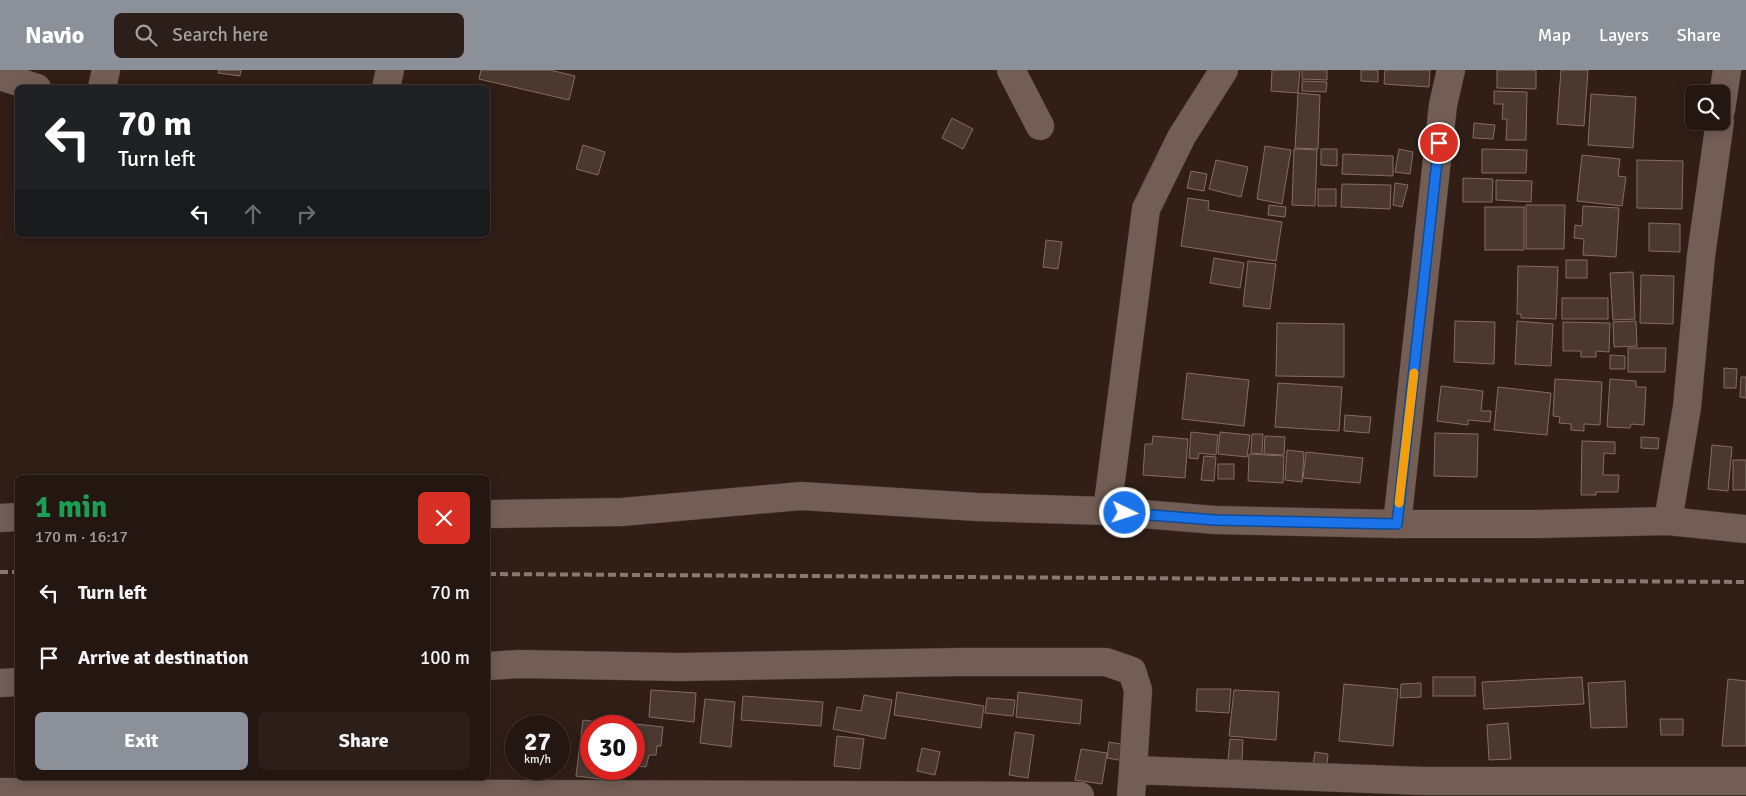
<!DOCTYPE html>
<html lang="en">
<head>
<meta charset="utf-8">
<style>
	:root { --surface:#241611; --page:#2c1f1a; --text:#f1f3f6; --muted:#a39f9f; --line:#413531; --accent:#8c9099 }
	body { margin:0; font-family:Signika,sans-serif; background:var(--page); color:var(--text); height:100vh; display:flex; flex-direction:column; font-size:19px; white-space:nowrap }
	* { box-sizing:border-box; margin:0 }
	p { font-size:16px; color:var(--muted) }
	.icon { flex:none; width:28px; height:28px; fill:none; stroke:currentColor; stroke-width:2; stroke-linecap:round; stroke-linejoin:round }
	.map { position:relative; flex:1; overflow:hidden }
	.panel { position:absolute; left:15px; top:405px; width:475px; height:305px; display:flex; flex-direction:column; background:var(--surface); border-radius:8px; box-shadow:0 2px 12px #0003,0 0 0 1px var(--line) }
	.panel>* { flex:none }
	.banner { position:absolute; left:15px; top:15px; width:475px; height:152px; border-radius:8px; box-shadow:0 2px 12px #0003,0 0 0 1px var(--line); background:#202124; color:#fff; overflow:hidden }
	.controls { position:absolute; left:1685px; top:15px; display:grid; gap:10px }
	.controls a { display:grid; place-items:center; width:45px; height:45px; border-radius:8px; background:var(--surface); box-shadow:0 2px 12px #0003,0 0 0 1px var(--line); font-size:25px }
	.speed { position:absolute; left:505px; top:645px; display:flex; gap:10px; font-size:25px; font-weight:700; text-align:center }
	.speed>* { display:grid; place-content:center; width:65px; height:65px; border-radius:50%; background:var(--surface); box-shadow:0 2px 12px #0003,0 0 0 1px var(--line); line-height:1 }
	.speed small { font-size:12px; font-weight:400 }
	.speed .limit { border:8px solid #d22; background:#fff; color:#111 }
	.pin { position:absolute; display:grid; place-items:center; width:42px; height:42px; color:#fff; margin:-21px; border:2px solid #fff; border-radius:50%; box-shadow:0 1px 5px #0007 }
	.me { position:absolute; width:55px; margin:-28px; rotate:94deg; stroke-linejoin:round; filter:drop-shadow(0 0 4px #0008) }
	.turn { display:flex; align-items:center; gap:18px; height:105px; padding:0 20px; font-size:22px }
	.turn .icon { width:65px; height:65px; stroke-width:2.5 }
	.turn b { display:block; font-size:35px; line-height:42px }
	.lanes { display:flex; align-items:center; height:48px; padding:0 20px; background:#0003; justify-content:center; gap:25px; direction:ltr }
	.lanes .off { opacity:.35 }
	.round { display:grid; place-items:center; flex:none; width:52px; height:52px; border-radius:8px; background:var(--page) }
	.head { display:flex; align-items:center; justify-content:space-between; height:85px; padding:0 20px }
	h1 { font-size:30px; font-weight:700; line-height:38px; color:#1e9e55 }
	.action { display:flex; gap:10px; margin-top:auto; padding:10px 20px }
	.action a { flex:1; height:58px; border-radius:8px; background:var(--accent); color:#fff; font-size:20px; font-weight:700; line-height:58px; text-align:center }
	.action a+a { background:var(--page); color:var(--text) }
	ul { padding:0; list-style:none }
	li { display:flex; align-items:center; gap:15px; height:65px; padding:0 20px }
	li div { flex:1 }
	li b { display:block; font-size:19px }
	li em { font-style:normal }
	header { display:flex; align-items:center; gap:30px; box-sizing:border-box; height:70px; padding:0 25px; background:var(--accent); color:#fff }
	header strong { font-size:24px }
	nav { display:flex; gap:28px; margin-inline-start:auto; font-size:18px }
	.search { width:350px; height:45px; background:var(--page); display:flex; align-items:center; gap:12px; box-sizing:border-box; padding:0 18px; border-radius:8px; color:var(--muted); font-size:19px }
	.map>svg:first-child { display:block }
	.building { fill:#4b3931; stroke:#816d64 }
	.lines { fill:none; stroke-linecap:round; stroke-linejoin:round }
	.minor-casing { stroke:#473934; stroke-width:29 }
	.minor { stroke:#725e55; stroke-width:28 }
	.rail { stroke:#897973; stroke-width:4; stroke-dasharray:8 4; stroke-linecap:butt }
	.route-casing { stroke:#114b97; stroke-width:12 }
	.route { stroke:#1a73e8; stroke-width:9 }
	.slow { stroke:#f59e0b; stroke-width:9 }
</style>
</head>
<body>
<header>
<strong>Navio</strong>
<div class="search"><svg class="icon" aria-label="search" viewBox="0 0 24 24"><circle cx="10" cy="10" r="6"/><path d="M15 15l6 6"/></svg>Search here</div>
<nav><a>Map</a><a>Layers</a><a>Share</a></nav>
</header>
<div class="map">
<svg width="1746" height="726" viewBox="0 0 1746 726">
	<rect width="100%" height="100%" fill="#301e17"/>
	<!-- building -->
	<g class="building">
		<polygon points="219,0 241,0 240,6 218,3"/>
		<polygon points="481,0 550,0 575,6 569,30 479,9"/>
		<polygon points="1272,0 1300,0 1298,23 1271,21"/>
		<polygon points="1302,0 1327,0 1327,10 1302,9"/>
		<polygon points="1361,0 1378,0 1378,12 1361,11"/>
		<polygon points="1385,0 1430,0 1429,17 1384,14"/>
		<polygon points="1497,0 1536,0 1536,19 1497,18"/>
		<polygon points="1561,0 1588,0 1584,56 1557,54"/>
		<polygon points="1302,11 1327,12 1326,22 1302,21"/>
		<polygon points="1494,21 1527,22 1526,70 1506,70 1507,49 1502,49 1503,34 1494,34"/>
		<polygon points="1298,23 1320,25 1318,79 1295,78"/>
		<polygon points="1591,24 1636,27 1633,78 1588,75"/>
		<polygon points="952,48 973,59 963,79 942,68"/>
		<polygon points="1474,53 1495,55 1493,69 1473,68"/>
		<polygon points="583,75 605,82 598,105 576,99"/>
		<polygon points="1265,76 1291,80 1282,134 1257,129"/>
		<polygon points="1294,79 1317,80 1315,136 1292,135"/>
		<polygon points="1321,79 1337,79 1337,96 1321,95"/>
		<polygon points="1399,79 1413,82 1410,104 1395,102"/>
		<polygon points="1482,79 1527,80 1526,103 1482,103"/>
		<polygon points="1343,84 1393,86 1393,106 1342,104"/>
		<polygon points="1582,85 1620,89 1618,106 1626,107 1622,136 1577,131"/>
		<polygon points="1216,90 1248,97 1241,127 1209,119"/>
		<polygon points="1637,90 1683,91 1682,139 1637,138"/>
		<polygon points="1191,101 1207,104 1204,121 1187,118"/>
		<polygon points="1463,108 1493,109 1492,132 1463,132"/>
		<polygon points="1496,110 1532,111 1531,132 1496,130"/>
		<polygon points="1395,113 1408,115 1402,137 1393,135"/>
		<polygon points="1342,114 1391,115 1390,139 1341,137"/>
		<rect x="1318" y="119" width="18" height="17"/>
		<polygon points="1188,128 1209,131 1208,140 1282,152 1276,191 1181,176"/>
		<polygon points="1269,135 1286,137 1285,147 1268,145"/>
		<polygon points="1526,135 1565,135 1564,179 1526,179"/>
		<polygon points="1583,136 1619,138 1616,187 1583,185 1584,169 1574,168 1575,155 1582,156"/>
		<rect x="1485" y="137" width="39" height="43"/>
		<polygon points="1649,153 1680,154 1680,182 1649,181"/>
		<polygon points="1046,170 1062,172 1058,199 1043,197"/>
		<polygon points="1214,188 1244,193 1240,218 1210,213"/>
		<rect x="1566" y="190" width="21" height="18"/>
		<polygon points="1248,191 1276,194 1270,239 1243,236"/>
		<polygon points="1518,196 1558,197 1556,249 1521,248 1521,244 1517,244"/>
		<polygon points="1633,202 1635,249 1613,250 1610,203"/>
		<polygon points="1641,205 1674,206 1673,254 1640,253"/>
		<rect x="1562" y="228" width="46" height="21"/>
		<polygon points="1455,251 1495,252 1494,294 1454,292"/>
		<polygon points="1517,251 1553,254 1551,296 1515,294"/>
		<polygon points="1636,251 1637,276 1614,277 1613,252"/>
		<polygon points="1563,252 1610,253 1609,282 1596,281 1596,287 1581,287 1581,281 1563,281"/>
		<polygon points="1277,253 1344,254 1344,307 1276,306"/>
		<polygon points="1628,278 1666,278 1665,302 1628,302"/>
		<polygon points="1610,285 1625,286 1625,299 1610,299"/>
		<polygon points="1724,298 1737,299 1736,318 1724,318"/>
		<polygon points="1187,303 1249,310 1244,356 1182,349"/>
		<polygon points="1741,307 1746,307 1746,328 1740,327"/>
		<polygon points="1555,309 1602,312 1600,355 1584,354 1584,361 1571,360 1571,354 1559,353 1560,347 1553,346"/>
		<polygon points="1610,309 1636,311 1636,317 1646,317 1644,355 1631,354 1630,358 1607,357"/>
		<polygon points="1278,313 1342,317 1339,361 1275,357"/>
		<polygon points="1441,316 1483,321 1481,341 1491,341 1490,352 1468,350 1468,355 1437,351"/>
		<polygon points="1498,317 1551,323 1547,365 1494,360"/>
		<polygon points="1345,345 1371,347 1369,363 1344,361"/>
		<polygon points="1191,362 1218,365 1216,385 1199,383 1198,389 1189,388"/>
		<polygon points="1220,362 1250,365 1247,387 1218,384"/>
		<polygon points="1435,363 1478,364 1477,407 1434,406"/>
		<polygon points="1252,364 1263,364 1262,384 1251,383"/>
		<polygon points="1153,366 1188,369 1185,408 1143,405 1145,374 1152,374"/>
		<polygon points="1265,366 1285,367 1284,385 1264,384"/>
		<polygon points="1641,367 1659,368 1658,379 1641,378"/>
		<polygon points="1582,371 1615,372 1615,384 1604,383 1603,405 1619,405 1618,422 1596,422 1596,425 1581,425"/>
		<polygon points="1712,375 1732,377 1728,421 1708,419"/>
		<polygon points="1287,380 1304,382 1302,412 1285,410"/>
		<polygon points="1306,382 1363,388 1360,413 1303,408"/>
		<polygon points="1249,384 1284,386 1283,413 1248,411"/>
		<polygon points="1204,386 1216,387 1214,411 1201,410"/>
		<rect x="1733" y="390" width="13" height="30"/>
		<rect x="1218" y="394" width="16" height="15"/>
		<rect x="1433" y="607" width="42" height="19"/>
		<polygon points="1582,607 1584,634 1484,639 1482,612"/>
		<polygon points="1728,609 1746,611 1746,676 1722,676"/>
		<polygon points="1625,611 1627,657 1591,658 1588,613"/>
		<polygon points="1421,613 1421,627 1400,628 1401,614"/>
		<polygon points="1344,614 1398,619 1393,676 1339,671"/>
		<polygon points="1197,619 1231,619 1229,643 1196,641"/>
		<polygon points="651,620 696,623 694,652 649,647"/>
		<polygon points="1234,620 1279,622 1276,670 1229,666"/>
		<polygon points="897,622 984,636 981,658 894,645"/>
		<polygon points="1018,622 1082,630 1080,654 1016,647"/>
		<polygon points="864,625 892,630 885,669 833,659 837,637 861,641"/>
		<polygon points="743,626 823,632 821,656 741,650"/>
		<polygon points="987,628 1015,630 1013,646 985,643"/>
		<polygon points="705,629 735,632 731,677 700,673"/>
		<polygon points="1660,649 1683,649 1683,665 1661,665"/>
		<polygon points="583,650 614,654 614,656 591,656 591,699 609,699 608,710 576,706"/>
		<polygon points="618,652 663,657 661,676 657,676 656,685 649,685 646,697 634,696 634,656 618,656"/>
		<polygon points="1508,653 1511,689 1489,690 1487,655"/>
		<polygon points="1015,662 1034,665 1028,708 1009,705"/>
		<polygon points="837,666 864,669 860,699 834,696"/>
		<polygon points="1230,669 1243,670 1242,690 1228,690"/>
		<polygon points="1109,672 1127,675 1124,691 1107,688"/>
		<polygon points="922,678 940,682 935,705 917,701"/>
		<polygon points="1081,679 1107,683 1102,714 1075,710"/>
		<polygon points="1315,682 1328,684 1326,704 1312,702"/>
	</g>
	<g class="lines">
		<defs>
			<g id="minor">
				<polyline points="1011,0 1040,56"/>
				<polyline points="0,6 37,18"/>
				<polyline points="102,18 106,0"/>
				<polyline points="386,18 390,0"/>
				<polyline points="1721,40 1727,0"/>
				<polyline points="1107,441 1146,139 1182,66 1224,0"/>
				<polyline points="488,444 622,442 801,426 977,437 1107,441 1215,450 1397,454 1539,454 1668,451 1746,459"/>
				<polyline points="0,448 18,447"/>
				<polyline points="1668,451 1687,337 1701,186 1720,51"/>
				<polyline points="1397,454 1443,35 1451,0"/>
				<polyline points="488,596 520,594 679,597 959,592 1106,592 1132,601 1138,620 1133,700"/>
				<polyline points="0,613 18,612"/>
				<polyline points="0,722 1080,726"/>
				<polyline points="1131,726 1133,700 1423,711 1746,711"/>
			</g>
		</defs>
		<!-- minor casing -->
		<use href="#minor" class="minor-casing"/>
		<!-- minor -->
		<use href="#minor" class="minor"/>
		<!-- rail -->
		<g class="rail">
			<polyline points="0,502 18,502"/>
			<polyline points="488,504 1746,512"/>
		</g>
	</g>
	<g class="lines">
		<defs>
			<polyline id="route" points="1125,443 1215,450 1397,454 1439,73"/>
		</defs>
		<!-- route casing -->
		<use href="#route" class="route-casing"/>
		<!-- route -->
		<use href="#route" class="route"/>
		<!-- slow -->
		<polyline class="slow" points="1399,433 1414,303"/>
	</g>
</svg>
<div class="controls">
<a><svg class="icon" aria-label="search" viewBox="0 0 24 24"><circle cx="10" cy="10" r="6"/><path d="M15 15l6 6"/></svg></a>
</div>
<div class="speed"><div>27<small>km/h</small></div><div class="limit">30</div></div>
<div class="pin" style="left:1439px;top:73px;background:#d93025"><svg class="icon" aria-label="arrive" viewBox="0 0 24 24"><path d="M6 21V4h12l-3 4 3 4H6"/></svg></div>
<svg class="me" style="left:1125px;top:443px" viewBox="-20 -20 40 40"><circle r="17" fill="#1a73e8" stroke="#fff" stroke-width="3"/><path d="M0-11L8 9 0 5-8 9z" fill="#fff"/></svg>
<div class="banner">
<div class="turn"><svg class="icon" aria-label="left" viewBox="0 0 24 24"><path d="M17 20v-9H6M10 6l-5 5 5 5"/></svg><div><b>70 m</b>Turn left</div></div>
<div class="lanes"><svg class="icon" aria-label="left" viewBox="0 0 24 24"><path d="M17 20v-9H6M10 6l-5 5 5 5"/></svg><svg class="icon off" aria-label="ahead" viewBox="0 0 24 24"><path d="M12 20V5M6 11l6-6 6 6"/></svg><svg class="icon off" aria-label="right" viewBox="0 0 24 24"><path d="M7 20v-9h11M14 6l5 5-5 5"/></svg></div>
</div>
<section class="panel">
<div class="head"><div><h1>1 min</h1><p>170 m · 16:17</p></div><a class="round" style="background:#d93025;color:#fff"><svg class="icon" aria-label="close" viewBox="0 0 24 24"><path d="M6 6l12 12M18 6L6 18"/></svg></a></div>
<ul>
<li><svg class="icon" aria-label="left" viewBox="0 0 24 24"><path d="M17 20v-9H6M10 6l-5 5 5 5"/></svg><div><b>Turn left</b></div><em>70 m</em></li>
<li><svg class="icon" aria-label="arrive" viewBox="0 0 24 24"><path d="M6 21V4h12l-3 4 3 4H6"/></svg><div><b>Arrive at destination</b></div><em>100 m</em></li>
</ul>
<div class="action"><a>Exit</a><a>Share</a></div>
</section>
</div>
</body>
</html>
